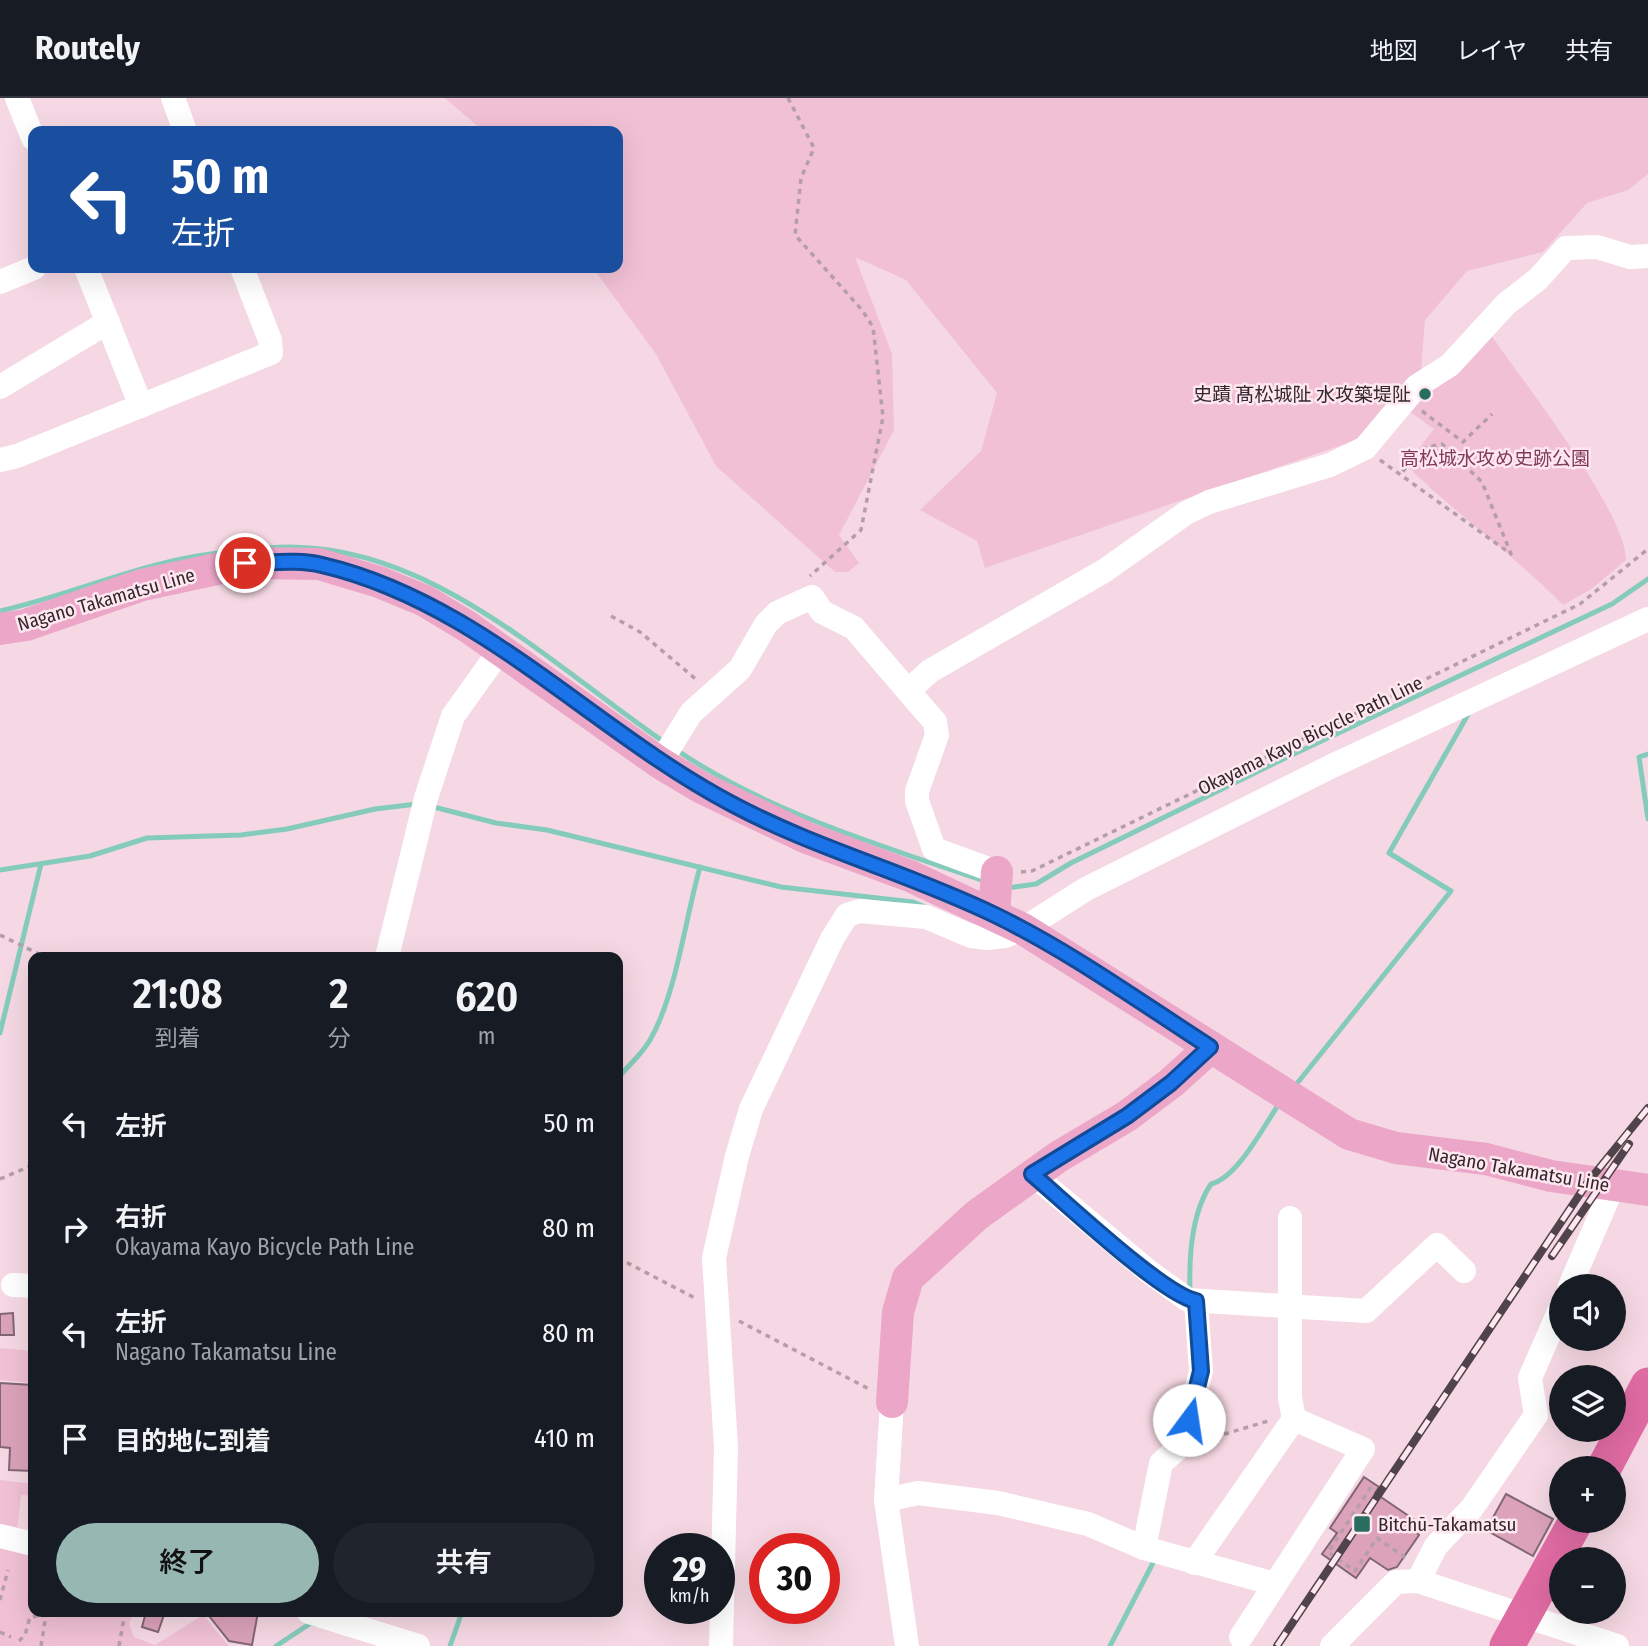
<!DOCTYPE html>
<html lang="ja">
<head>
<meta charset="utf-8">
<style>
	:root { --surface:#171b24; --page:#20242c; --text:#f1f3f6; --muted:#9ea1a6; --line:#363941; --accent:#97b7b2 }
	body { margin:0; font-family:"Fira Sans Condensed","Noto Sans JP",sans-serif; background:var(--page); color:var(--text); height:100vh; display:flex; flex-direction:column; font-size:26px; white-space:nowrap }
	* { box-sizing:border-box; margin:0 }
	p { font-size:23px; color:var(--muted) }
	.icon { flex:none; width:38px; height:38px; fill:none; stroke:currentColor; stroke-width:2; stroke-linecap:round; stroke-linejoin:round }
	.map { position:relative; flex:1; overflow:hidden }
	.sheet { position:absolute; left:28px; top:854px; width:595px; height:665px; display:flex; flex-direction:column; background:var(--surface); border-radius:14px; box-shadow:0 7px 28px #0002 }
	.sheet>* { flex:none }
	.banner { position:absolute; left:28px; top:28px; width:595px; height:147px; border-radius:14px; box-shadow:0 7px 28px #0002; background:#1a4fa0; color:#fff; overflow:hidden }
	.fabs { position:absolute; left:1549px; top:1176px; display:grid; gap:14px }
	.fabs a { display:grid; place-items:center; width:77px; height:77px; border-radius:50%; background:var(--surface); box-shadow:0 7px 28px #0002; font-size:35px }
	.speed { position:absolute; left:644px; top:1435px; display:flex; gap:14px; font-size:35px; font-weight:700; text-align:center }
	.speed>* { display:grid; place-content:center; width:91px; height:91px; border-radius:50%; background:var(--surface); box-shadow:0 7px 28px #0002; line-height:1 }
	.speed small { font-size:18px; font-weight:400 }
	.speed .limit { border:10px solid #d22; background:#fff; color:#111 }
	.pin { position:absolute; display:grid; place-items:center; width:60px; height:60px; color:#fff; margin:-30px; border:4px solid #fff; border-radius:50%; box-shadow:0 2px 7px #0007 }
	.me { position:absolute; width:77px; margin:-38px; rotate:14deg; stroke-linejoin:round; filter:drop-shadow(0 0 5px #0008) }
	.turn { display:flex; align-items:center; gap:24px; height:147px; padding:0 28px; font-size:32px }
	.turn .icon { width:91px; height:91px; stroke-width:2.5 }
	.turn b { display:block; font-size:49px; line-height:60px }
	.eta { display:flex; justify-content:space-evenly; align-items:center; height:119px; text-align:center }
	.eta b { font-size:42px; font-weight:600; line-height:49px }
	.action { display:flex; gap:14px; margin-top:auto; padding:14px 28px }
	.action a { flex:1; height:80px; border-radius:42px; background:var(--accent); color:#111; font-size:28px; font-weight:600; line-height:80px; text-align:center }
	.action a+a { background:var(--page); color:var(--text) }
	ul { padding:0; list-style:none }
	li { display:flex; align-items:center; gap:21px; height:105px; padding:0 28px }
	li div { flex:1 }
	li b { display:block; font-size:26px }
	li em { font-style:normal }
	header { display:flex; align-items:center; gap:42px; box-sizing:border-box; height:98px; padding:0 35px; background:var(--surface); border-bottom:2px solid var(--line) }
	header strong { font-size:33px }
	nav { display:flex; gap:38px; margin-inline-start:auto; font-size:24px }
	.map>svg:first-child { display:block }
	.green { fill:#f1c0d4 }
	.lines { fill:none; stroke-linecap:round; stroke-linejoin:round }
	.stream { stroke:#85cbbc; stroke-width:5 }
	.building { fill:#dba2ba; stroke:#806771; stroke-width:2 }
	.path { stroke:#b59ea7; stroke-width:3.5; stroke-dasharray:5 5; stroke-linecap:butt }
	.minor { stroke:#fff; stroke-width:24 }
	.major { stroke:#eca6c8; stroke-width:32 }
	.highway { stroke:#df6ba3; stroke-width:35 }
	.rail-casing { stroke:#504349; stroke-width:8 }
	.rail { stroke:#ffe7f0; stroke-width:5; stroke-dasharray:16; stroke-linecap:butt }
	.route-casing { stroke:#114b97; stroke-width:18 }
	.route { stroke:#1a73e8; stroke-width:12 }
	.poi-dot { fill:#286d60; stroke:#ffe7f0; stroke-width:2.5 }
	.labels { text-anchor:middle; stroke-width:5; stroke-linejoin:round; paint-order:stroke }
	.poi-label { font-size:19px; fill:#32272c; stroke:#ffe7f0; text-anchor:end }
	.park-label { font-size:19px; fill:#803a5b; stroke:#ffe7f0 }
	.street-label { font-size:19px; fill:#32272c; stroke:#ffe7f0 }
</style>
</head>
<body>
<header>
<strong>Routely</strong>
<nav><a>地図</a><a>レイヤ</a><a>共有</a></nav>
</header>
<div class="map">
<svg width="1648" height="1548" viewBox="0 0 1648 1548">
	<rect width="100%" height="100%" fill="#f5d8e3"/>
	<!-- green -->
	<g class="green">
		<polygon points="445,0 1648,0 1648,76 1628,92 1587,105 1543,154 1467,173 1425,222 1421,273 1365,339 985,470 977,443 920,412 981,353 997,295 906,182 855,159 892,256 894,332 839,437 859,465 848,474 835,474 716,368 656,256 593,170 618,170 618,33 483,33"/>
		<path d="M1491 237C1522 282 1626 414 1626 462L1590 492 1563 507C1514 457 1456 416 1406 367L1434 331 1406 311Z"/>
		<polygon points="0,1250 33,1253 33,1285 0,1282"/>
		<polygon points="0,1382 33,1386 33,1398 21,1397 17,1433 0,1429"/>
		<polygon points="0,1442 33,1451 33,1514 133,1514 129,1526 134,1539 155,1547 203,1517 229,1548 0,1548"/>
	</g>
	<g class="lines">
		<!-- stream -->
		<g class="stream">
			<path d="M268 450C421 437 546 563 664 644"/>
			<path d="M0 513C76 496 148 461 227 454"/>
			<path d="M675 651C769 715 880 747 987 784"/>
			<polyline points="1648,656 1639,659 1648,721"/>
			<polyline points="430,708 496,725 547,732 781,789 913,804 923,808"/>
			<polyline points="0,772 90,758 147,740 241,737 287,731 375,711 417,706"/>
			<polyline points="1006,790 1036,786 1071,765 1279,663 1612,506 1648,481"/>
			<polyline points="0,935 41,766"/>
			<path d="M618 980C628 968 642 956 650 942 676 897 685 822 700 769"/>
			<polyline points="1295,988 1451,793 1389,755 1470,613"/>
			<path d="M1190 1195C1189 1159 1191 1116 1211 1086 1238 1079 1263 1029 1279 1006"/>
			<polyline points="276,1548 311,1525 315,1526"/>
			<polyline points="450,1548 462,1514"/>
			<polyline points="1110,1548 1155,1461"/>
		</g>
	</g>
	<!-- building -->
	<g class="building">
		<polygon points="13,1215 14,1237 0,1237 0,1216"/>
		<polygon points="0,1285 33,1287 33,1373 9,1372 10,1350 0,1349"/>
		<polygon points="1364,1379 1379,1389 1375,1395 1422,1427 1417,1435 1419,1437 1397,1469 1388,1472 1370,1460 1356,1480 1322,1456 1337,1435 1330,1430"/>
		<polygon points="1506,1396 1553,1421 1533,1458 1486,1432"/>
		<polygon points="146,1514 165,1514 158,1534 142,1529"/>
		<polygon points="206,1514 258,1514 252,1547 229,1543"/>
	</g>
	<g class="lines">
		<!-- path -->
		<g class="path">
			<polyline points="788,0 814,50 801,80 795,137 862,212 873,229 883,319 861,432 810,478"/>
			<polyline points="1422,313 1463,344 1492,316"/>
			<polyline points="1380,362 1511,456 1482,384 1442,346 1420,351 1401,376"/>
			<polyline points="611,518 640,534 698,583"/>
			<polyline points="1021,774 1032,773 1580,506 1648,451"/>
			<polyline points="0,837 45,859"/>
			<polyline points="0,1081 33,1067"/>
			<polyline points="618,1160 695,1200"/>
			<polyline points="739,1223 869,1291"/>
			<polyline points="1205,1342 1268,1323"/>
			<polyline points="1371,1389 1328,1454 1355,1473 1377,1440 1409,1462"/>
			<polyline points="0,1502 8,1472"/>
			<polyline points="0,1534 11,1539"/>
			<polyline points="19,1543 25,1537 30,1519 46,1517 46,1514"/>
			<polyline points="41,1548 46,1517"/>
			<polyline points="119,1548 125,1514"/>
		</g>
		<!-- minor -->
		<g class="minor">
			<polyline points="17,0 33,40"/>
			<polyline points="173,0 185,33"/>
			<polyline points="86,170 141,308"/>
			<polyline points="0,184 34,170"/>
			<polyline points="0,289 108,224"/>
			<polyline points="0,362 17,358 271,255 270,242 242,170"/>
			<polyline points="660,665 691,615 740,571 766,526 777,515 812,499 822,514 854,530 908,593"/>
			<polyline points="997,774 934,751 917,703 917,693 937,637 935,624 908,593 930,573 1104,473 1186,415 1209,404 1330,367 1365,350 1417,288 1450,267 1506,206 1538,181 1566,150 1597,149 1630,159 1648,158"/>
			<polyline points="387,859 426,700 453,618 501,551"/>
			<polyline points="1032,1076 1148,1173 1188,1202 1366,1213 1437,1147 1464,1173"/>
			<polyline points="1290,1120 1290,1300 1294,1321"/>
			<polyline points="13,1187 33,1188"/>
			<polyline points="1570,1188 1613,1088"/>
			<polyline points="892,1304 886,1402 907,1548"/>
			<polyline points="886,1402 918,1395 998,1405 1088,1426 1144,1450 1275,1486"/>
			<polyline points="0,1438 33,1446"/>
			<polyline points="1144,1450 1161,1365 1183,1346 1201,1273 1196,1203"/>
			<polyline points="1194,1465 1294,1321 1363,1351 1241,1539"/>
			<polyline points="1418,1483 1617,1548"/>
			<polyline points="309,1514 418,1548"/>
			<polyline points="721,1548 726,1349 714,1160 737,1058 751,1011 832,841 847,817 860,813 926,819 971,838 987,840 1005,838 1023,831 1086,791 1332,668 1648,521"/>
			<polyline points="1332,1548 1396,1484 1418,1483 1436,1448 1472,1410 1536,1317 1530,1280 1561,1209"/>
		</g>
		<!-- major -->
		<g class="major">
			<polyline points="0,531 26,527 142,487 245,465 319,466 379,484 425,503 468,529 660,665 702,690 807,740 910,778 1023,831 1349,1036 1396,1050 1486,1061 1551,1078 1648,1092"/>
			<polyline points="994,816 997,774"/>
			<polyline points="892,1304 898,1214 908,1180 977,1117 1058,1059 1127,1018 1171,985 1211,949"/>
		</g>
		<!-- highway -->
		<g class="highway">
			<polyline points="1604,1370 1648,1287"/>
			<polyline points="1507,1548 1576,1423"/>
		</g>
		<defs>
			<g id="rail">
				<polyline points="1552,1158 1629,1046"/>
				<polyline points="1277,1548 1588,1084 1648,1010"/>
			</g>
		</defs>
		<!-- rail casing -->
		<use href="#rail" class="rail-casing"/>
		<!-- rail -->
		<use href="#rail" class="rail"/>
	</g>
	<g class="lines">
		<defs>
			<path id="route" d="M245 465C269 465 298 461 322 467 480 504 592 632 732 706 816 751 909 775 995 817 1071 854 1140 904 1210 949L1171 985 1127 1018 1032 1076C1064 1103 1162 1196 1196 1203L1201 1273 1189 1322"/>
		</defs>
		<!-- route casing -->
		<use href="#route" class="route-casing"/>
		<!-- route -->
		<use href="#route" class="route"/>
	</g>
	<!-- markers -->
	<g class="poi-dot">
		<circle cx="1425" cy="296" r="7"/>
		<rect x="1353" y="1417" width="18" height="18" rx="3.5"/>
	</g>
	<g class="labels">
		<!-- poi labels -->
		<g class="poi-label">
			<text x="1411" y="303">史蹟 髙松城阯 水攻築堤阯</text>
			<text x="1378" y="1433" text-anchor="start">Bitchū-Takamatsu</text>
		</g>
		<!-- park labels -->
		<g class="park-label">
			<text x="1495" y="367">高松城水攻め史跡公園</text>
		</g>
		<!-- street labels -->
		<g class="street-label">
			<text transform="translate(106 501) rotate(-16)" y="7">Nagano Takamatsu Line</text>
			<text transform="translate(1310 637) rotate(-26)" y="7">Okayama Kayo Bicycle Path Line</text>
			<text transform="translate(1519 1071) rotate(10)" y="7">Nagano Takamatsu Line</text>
		</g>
	</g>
</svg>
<div class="fabs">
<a><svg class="icon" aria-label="sound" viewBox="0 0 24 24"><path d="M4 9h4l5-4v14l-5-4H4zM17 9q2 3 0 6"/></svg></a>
<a><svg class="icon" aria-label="layers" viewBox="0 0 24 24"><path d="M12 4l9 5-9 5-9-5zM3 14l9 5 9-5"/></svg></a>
<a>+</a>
<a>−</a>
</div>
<div class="speed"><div>29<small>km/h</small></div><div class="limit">30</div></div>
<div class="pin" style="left:245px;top:465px;background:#d93025"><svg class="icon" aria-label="arrive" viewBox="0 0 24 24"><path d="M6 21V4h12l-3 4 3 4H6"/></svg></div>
<svg class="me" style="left:1189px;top:1322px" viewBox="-20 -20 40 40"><circle r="19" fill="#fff"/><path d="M0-13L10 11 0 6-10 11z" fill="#1a73e8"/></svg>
<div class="banner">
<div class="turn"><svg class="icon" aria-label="left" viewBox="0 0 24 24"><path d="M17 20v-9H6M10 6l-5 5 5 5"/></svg><div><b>50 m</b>左折</div></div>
</div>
<section class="sheet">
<div class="eta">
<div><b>21:08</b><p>到着</p></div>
<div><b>2</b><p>分</p></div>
<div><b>620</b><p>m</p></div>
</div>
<ul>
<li><svg class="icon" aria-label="left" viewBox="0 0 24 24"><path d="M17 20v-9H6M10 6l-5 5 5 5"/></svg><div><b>左折</b></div><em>50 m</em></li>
<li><svg class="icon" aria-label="right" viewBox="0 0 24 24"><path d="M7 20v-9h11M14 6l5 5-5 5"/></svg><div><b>右折</b><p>Okayama Kayo Bicycle Path Line</p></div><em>80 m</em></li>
<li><svg class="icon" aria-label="left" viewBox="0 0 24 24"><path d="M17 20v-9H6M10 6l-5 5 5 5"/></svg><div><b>左折</b><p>Nagano Takamatsu Line</p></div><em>80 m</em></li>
<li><svg class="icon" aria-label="arrive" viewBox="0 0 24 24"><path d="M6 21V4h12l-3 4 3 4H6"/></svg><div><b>目的地に到着</b></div><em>410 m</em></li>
</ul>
<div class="action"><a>終了</a><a>共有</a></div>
</section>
</div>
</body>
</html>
